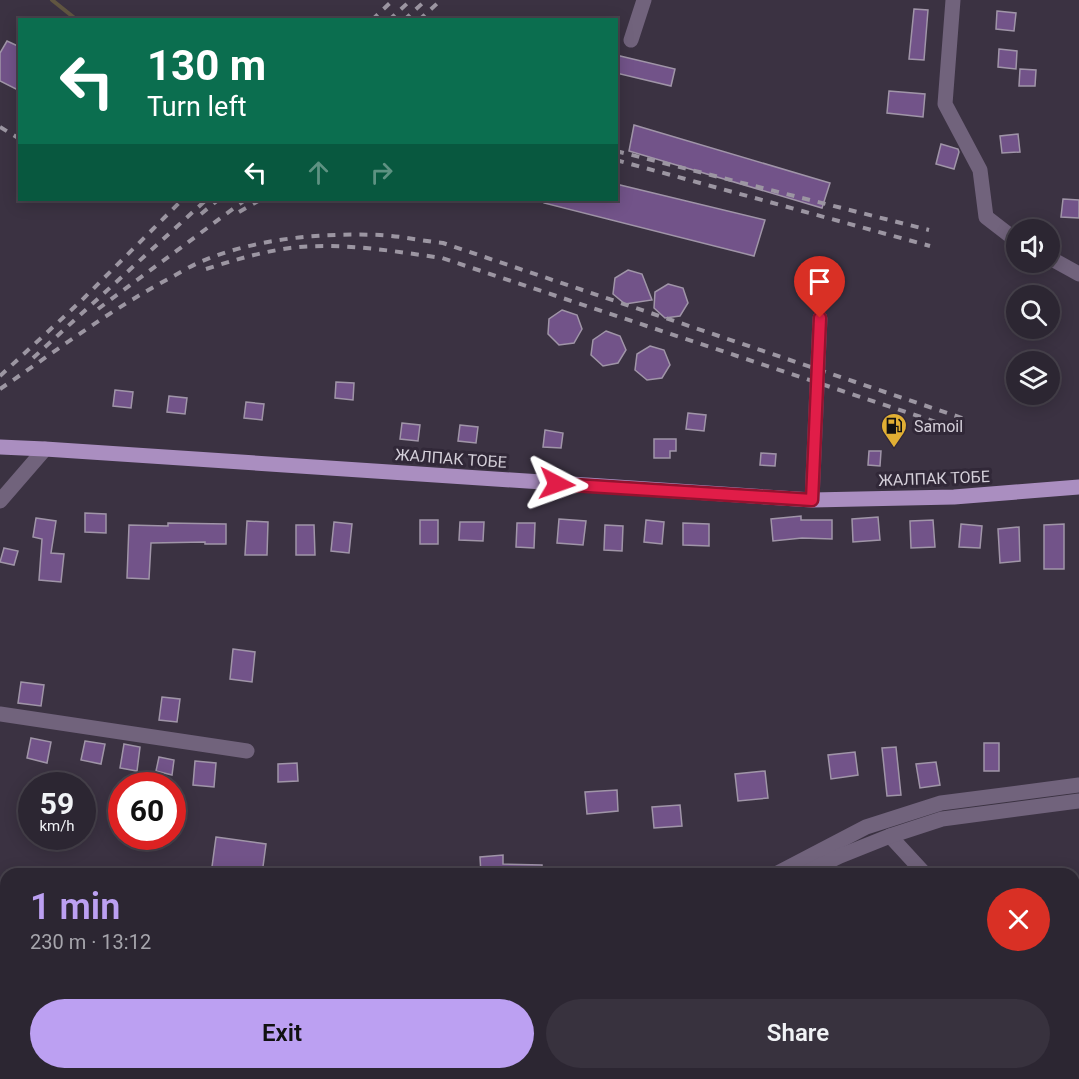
<!DOCTYPE html>
<html lang="en">
<head>
<meta charset="utf-8">
<style>
	:root { --surface:#2c2632; --page:#38323e; --text:#f1f3f6; --muted:#a6a5ac; --line:#48434d; --accent:#bca0f2 }
	body { margin:0; font-family:Roboto,sans-serif; background:var(--page); color:var(--text); height:100vh; display:flex; flex-direction:column; font-size:22px; white-space:nowrap }
	* { box-sizing:border-box; margin:0 }
	p { font-size:20px; color:var(--muted) }
	.icon { flex:none; width:33px; height:33px; fill:none; stroke:currentColor; stroke-width:2; stroke-linecap:round; stroke-linejoin:round }
	.map { position:relative; flex:1; overflow:hidden }
	.panel { position:absolute; left:0px; top:868px; width:1080px; height:212px; display:flex; flex-direction:column; background:var(--surface); border-radius:18px 18px 0 0; box-shadow:0 3px 15px #0003,0 0 0 2px var(--line) }
	.panel>* { flex:none }
	.banner { position:absolute; left:18px; top:18px; width:600px; height:183px; border-radius:0px; box-shadow:0 3px 15px #0003,0 0 0 2px var(--line); background:#0b6e4f; color:#fff; overflow:hidden }
	.buttons { position:absolute; left:1006px; top:219px; display:grid; gap:12px }
	.buttons a { display:grid; place-items:center; width:54px; height:54px; border-radius:50%; background:var(--surface); box-shadow:0 3px 15px #0003,0 0 0 2px var(--line); font-size:30px }
	.speed { position:absolute; left:18px; top:772px; display:flex; gap:12px; font-size:30px; font-weight:700; text-align:center }
	.speed>* { display:grid; place-content:center; width:78px; height:78px; border-radius:50%; background:var(--surface); box-shadow:0 3px 15px #0003,0 0 0 2px var(--line); line-height:1 }
	.speed small { font-size:15px; font-weight:400 }
	.speed .limit { border:9px solid #d22; background:#fff; color:#111 }
	.pin { position:absolute; display:grid; place-items:center; width:51px; height:51px; color:#fff; margin:-62px -26px; border-radius:50% 50% 50% 0; rotate:-45deg; box-shadow:0 0 6px #0007 }
	.pin .icon { rotate:45deg }
	.me { position:absolute; width:66px; margin:-33px; rotate:94deg; stroke-linejoin:round; filter:drop-shadow(0 0 4px #0008) }
	.turn { display:flex; align-items:center; gap:21px; height:126px; padding:0 30px; font-size:27px }
	.turn .icon { width:78px; height:78px; stroke-width:2.5 }
	.turn b { display:block; font-size:42px; line-height:51px }
	.lanes { display:flex; align-items:center; height:57px; padding:0 30px; background:#0003; justify-content:center; gap:30px; direction:ltr }
	.lanes .off { opacity:.35 }
	.round { display:grid; place-items:center; flex:none; width:63px; height:63px; border-radius:32px; background:var(--page) }
	.overview { display:flex; align-items:center; justify-content:space-between; height:102px; padding:0 30px }
	h1 { font-size:36px; font-weight:600; line-height:45px; color:var(--accent) }
	.button { display:flex; gap:12px; margin-top:auto; padding:12px 30px }
	.button a { flex:1; height:69px; border-radius:36px; background:var(--accent); color:#111; font-size:24px; font-weight:600; line-height:69px; text-align:center }
	.button a+a { background:var(--page); color:var(--text) }
	.map>svg:first-child { display:block }
	.lines { fill:none; stroke-linecap:round; stroke-linejoin:round }
	.stream { stroke:#615641; stroke-width:4 }
	.building { fill:#725389; stroke:#a095a8; stroke-width:1.5 }
	.minor { stroke:#71637c; stroke-width:15 }
	.major { stroke:#aa8ec0; stroke-width:15 }
	.rail { stroke:#9c96a2; stroke-width:4; stroke-dasharray:8 8; stroke-linecap:butt }
	.route-casing { stroke:#92132f; stroke-width:15 }
	.route { stroke:#e11d48; stroke-width:10 }
	.labels { text-anchor:middle; stroke-width:6; stroke-linejoin:round; paint-order:stroke }
	.poi-label { font-size:16px; fill:#d4cfd9; stroke:#312838; text-anchor:start }
	.street-label { font-size:16px; fill:#d4cfd9; stroke:#312838 }
</style>
</head>
<body>
<div class="map">
<svg width="1079" height="1079" viewBox="0 0 1079 1079">
	<rect width="100%" height="100%" fill="#3b3242"/>
	<g class="lines">
		<!-- stream -->
		<polyline class="stream" points="52,0 77,20"/>
	</g>
	<!-- building -->
	<g class="building">
		<polygon points="914,9 928,10 924,60 909,59"/>
		<polygon points="997,11 1016,13 1014,31 996,29"/>
		<polygon points="7,41 20,47 20,91 0,81 0,53"/>
		<polygon points="999,49 1017,51 1016,69 998,67"/>
		<polygon points="616,55 675,69 671,86 616,73"/>
		<polygon points="1020,69 1036,70 1035,86 1019,86"/>
		<polygon points="889,91 925,94 923,117 887,113"/>
		<polygon points="634,125 830,183 822,208 629,151"/>
		<polygon points="1018,134 1020,152 1002,153 1000,136"/>
		<polygon points="941,144 958,149 959,152 954,169 936,164"/>
		<polygon points="616,184 765,220 754,256 544,203 544,200 616,200"/>
		<polygon points="1063,199 1079,200 1079,218 1061,217"/>
		<polygon points="628,270 642,274 652,300 625,304 613,294 615,278"/>
		<polygon points="668,284 683,288 688,303 680,316 665,318 654,308 655,292"/>
		<polygon points="562,310 577,315 582,329 574,343 559,345 548,334 549,319"/>
		<polygon points="606,331 620,336 626,350 618,363 603,366 591,355 593,340"/>
		<polygon points="650,346 664,350 670,365 662,378 647,380 635,370 637,354"/>
		<polygon points="336,382 354,383 353,400 335,398"/>
		<polygon points="115,390 133,392 131,408 113,406"/>
		<polygon points="169,396 187,398 185,414 167,412"/>
		<polygon points="246,402 264,404 262,420 244,418"/>
		<polygon points="688,413 706,415 704,431 686,429"/>
		<polygon points="402,423 420,425 418,441 400,439"/>
		<polygon points="460,425 478,427 476,443 458,441"/>
		<polygon points="545,430 563,433 561,448 543,447"/>
		<polygon points="654,439 676,439 676,451 670,451 670,458 654,458"/>
		<polygon points="869,451 881,451 880,466 868,465"/>
		<polygon points="761,453 776,454 775,466 760,465"/>
		<polygon points="85,513 106,514 106,533 85,532"/>
		<polygon points="801,516 801,520 832,520 832,539 802,538 773,541 771,519"/>
		<polygon points="878,517 880,540 853,542 852,519"/>
		<polygon points="36,518 56,521 51,553 64,554 61,582 39,580 42,539 33,537"/>
		<polygon points="559,519 586,521 583,545 557,543"/>
		<rect x="420" y="520" width="18" height="24"/>
		<polygon points="646,520 664,522 662,544 644,542"/>
		<polygon points="933,520 935,547 911,548 910,521"/>
		<polygon points="247,521 268,522 267,555 245,555"/>
		<polygon points="334,522 352,524 349,553 331,551"/>
		<polygon points="460,522 484,522 483,541 459,540"/>
		<polygon points="168,523 226,524 226,544 205,544 205,542 151,543 149,579 127,578 129,525 168,526"/>
		<polygon points="517,523 535,523 534,548 516,547"/>
		<polygon points="683,523 709,524 709,546 683,545"/>
		<polygon points="961,524 982,526 980,548 959,547"/>
		<polygon points="1064,524 1064,569 1044,569 1044,525"/>
		<polygon points="296,525 314,525 315,555 296,555"/>
		<polygon points="605,525 623,526 622,551 604,550"/>
		<polygon points="1019,527 1020,561 1000,563 998,529"/>
		<polygon points="4,548 18,551 14,565 0,562"/>
		<polygon points="233,649 255,652 252,682 230,679"/>
		<polygon points="21,682 44,685 41,706 18,703"/>
		<polygon points="162,697 180,699 177,722 159,720"/>
		<polygon points="31,738 51,742 47,763 27,758"/>
		<polygon points="85,741 105,744 101,764 81,760"/>
		<rect x="984" y="743" width="15" height="28"/>
		<polygon points="124,744 140,747 137,771 120,768"/>
		<polygon points="896,747 901,795 887,796 882,748"/>
		<polygon points="855,752 858,775 831,779 828,755"/>
		<polygon points="159,757 174,760 172,775 156,771"/>
		<polygon points="195,761 216,763 214,787 193,785"/>
		<polygon points="936,762 940,785 920,788 916,764"/>
		<polygon points="297,763 298,781 278,782 278,764"/>
		<polygon points="765,771 768,798 738,801 735,774"/>
		<polygon points="617,790 618,811 587,814 585,792"/>
		<polygon points="680,805 682,826 654,828 652,807"/>
		<polygon points="216,837 266,844 262,874 211,874"/>
		<polygon points="503,855 503,864 542,865 542,874 481,874 480,857"/>
	</g>
	<g class="lines">
		<!-- minor -->
		<g class="minor">
			<polyline points="953,0 945,104 980,170 986,217 1008,234 1017,240"/>
			<polyline points="631,40 644,0"/>
			<polyline points="1050,258 1079,274"/>
			<polyline points="812,500 820,318"/>
			<polyline points="0,501 45,449"/>
			<polyline points="0,714 247,751"/>
			<polyline points="890,836 925,874"/>
			<polyline points="776,874 866,827 941,803 1079,785"/>
			<polyline points="803,874 840,856 890,836 942,819 1079,801"/>
			<polyline points="291,1074 293,1079"/>
			<polyline points="653,1074 657,1079"/>
			<polyline points="760,1074 765,1079"/>
			<polyline points="263,1079 271,1074"/>
			<polyline points="411,1079 420,1074"/>
			<polyline points="962,1079 967,1074"/>
		</g>
		<!-- major -->
		<polyline class="major" points="0,447 45,449 812,500 954,497 1079,487"/>
		<!-- rail -->
		<g class="rail">
			<polyline points="372,20 393,0"/>
			<polyline points="389,20 411,0"/>
			<polyline points="404,20 426,0"/>
			<polyline points="419,20 441,0"/>
			<polyline points="0,127 20,139"/>
			<polyline points="616,151 929,230"/>
			<polyline points="616,160 930,246"/>
			<polyline points="239,212 260,200"/>
			<polyline points="201,214 218,200"/>
			<path d="M206 269C234 260 261 252 290 248 341 242 392 251 442 258L960 430"/>
			<polyline points="98,309 245,200"/>
			<polyline points="33,358 206,200"/>
			<polyline points="0,376 81,301 182,200"/>
			<path d="M0 389C56 351 111 309 172 277 181 272 191 266 200 262 256 238 320 233 380 235 401 236 422 241 443 243L965 419"/>
		</g>
	</g>
	<g class="lines">
		<defs>
			<polyline id="route" points="557,484 812,500 820,318"/>
		</defs>
		<!-- route casing -->
		<use href="#route" class="route-casing"/>
		<!-- route -->
		<use href="#route" class="route"/>
	</g>
	<!-- icons -->
	<defs>
		<symbol id="fuel-pin" viewBox="-11 -11 22 30"><path d="M0 17L-7.5 6A9.5 9.5 0 1 1 7.5 6Z" fill="#e1af34" stroke="#312838"/><path d="M-5.5-6h7V0h2V4h1.3V-2.5L3-4.5l.8-.8L6-3V5H2.5V1h-1V6h-7ZM-4.2-4.7v3.2H.2V-4.7Z" fill="#111"/></symbol>
	</defs>
	<g fill-rule="evenodd">
		<use href="#fuel-pin" x="879" y="411" width="30" height="40"/>
	</g>
	<g class="labels">
		<!-- poi labels -->
		<g class="poi-label">
			<text x="914" y="432">Samoil</text>
		</g>
		<!-- street labels -->
		<g class="street-label">
			<text transform="translate(451 458) rotate(4)" y="6">ЖАЛПАК ТОБЕ</text>
			<text transform="translate(934 478) rotate(-2)" y="6">ЖАЛПАК ТОБЕ</text>
		</g>
	</g>
</svg>
<div class="buttons">
<a><svg class="icon" aria-label="sound" viewBox="0 0 24 24"><path d="M4 9h4l5-4v14l-5-4H4zM17 9q2 3 0 6"/></svg></a>
<a><svg class="icon" aria-label="search" viewBox="0 0 24 24"><circle cx="10" cy="10" r="6"/><path d="M15 15l6 6"/></svg></a>
<a><svg class="icon" aria-label="layers" viewBox="0 0 24 24"><path d="M12 4l9 5-9 5-9-5zM3 14l9 5 9-5"/></svg></a>
</div>
<div class="speed"><div>59<small>km/h</small></div><div class="limit">60</div></div>
<div class="pin" style="left:820px;top:318px;background:#d93025"><svg class="icon" aria-label="arrive" viewBox="0 0 24 24"><path d="M6 21V4h12l-3 4 3 4H6"/></svg></div>
<svg class="me" style="left:557px;top:484px" viewBox="-20 -20 40 40"><path d="M0-17L14 15 0 8-14 15z" fill="#e11d48" stroke="#fff" stroke-width="4"/></svg>
<div class="banner">
<div class="turn"><svg class="icon" aria-label="left" viewBox="0 0 24 24"><path d="M17 20v-9H6M10 6l-5 5 5 5"/></svg><div><b>130 m</b>Turn left</div></div>
<div class="lanes"><svg class="icon" aria-label="left" viewBox="0 0 24 24"><path d="M17 20v-9H6M10 6l-5 5 5 5"/></svg><svg class="icon off" aria-label="ahead" viewBox="0 0 24 24"><path d="M12 20V5M6 11l6-6 6 6"/></svg><svg class="icon off" aria-label="right" viewBox="0 0 24 24"><path d="M7 20v-9h11M14 6l5 5-5 5"/></svg></div>
</div>
<section class="panel">
<div class="overview"><div><h1>1 min</h1><p>230 m · 13:12</p></div><a class="round" style="background:#d93025;color:#fff"><svg class="icon" aria-label="close" viewBox="0 0 24 24"><path d="M6 6l12 12M18 6L6 18"/></svg></a></div>
<div class="button"><a>Exit</a><a>Share</a></div>
</section>
</div>
</body>
</html>
